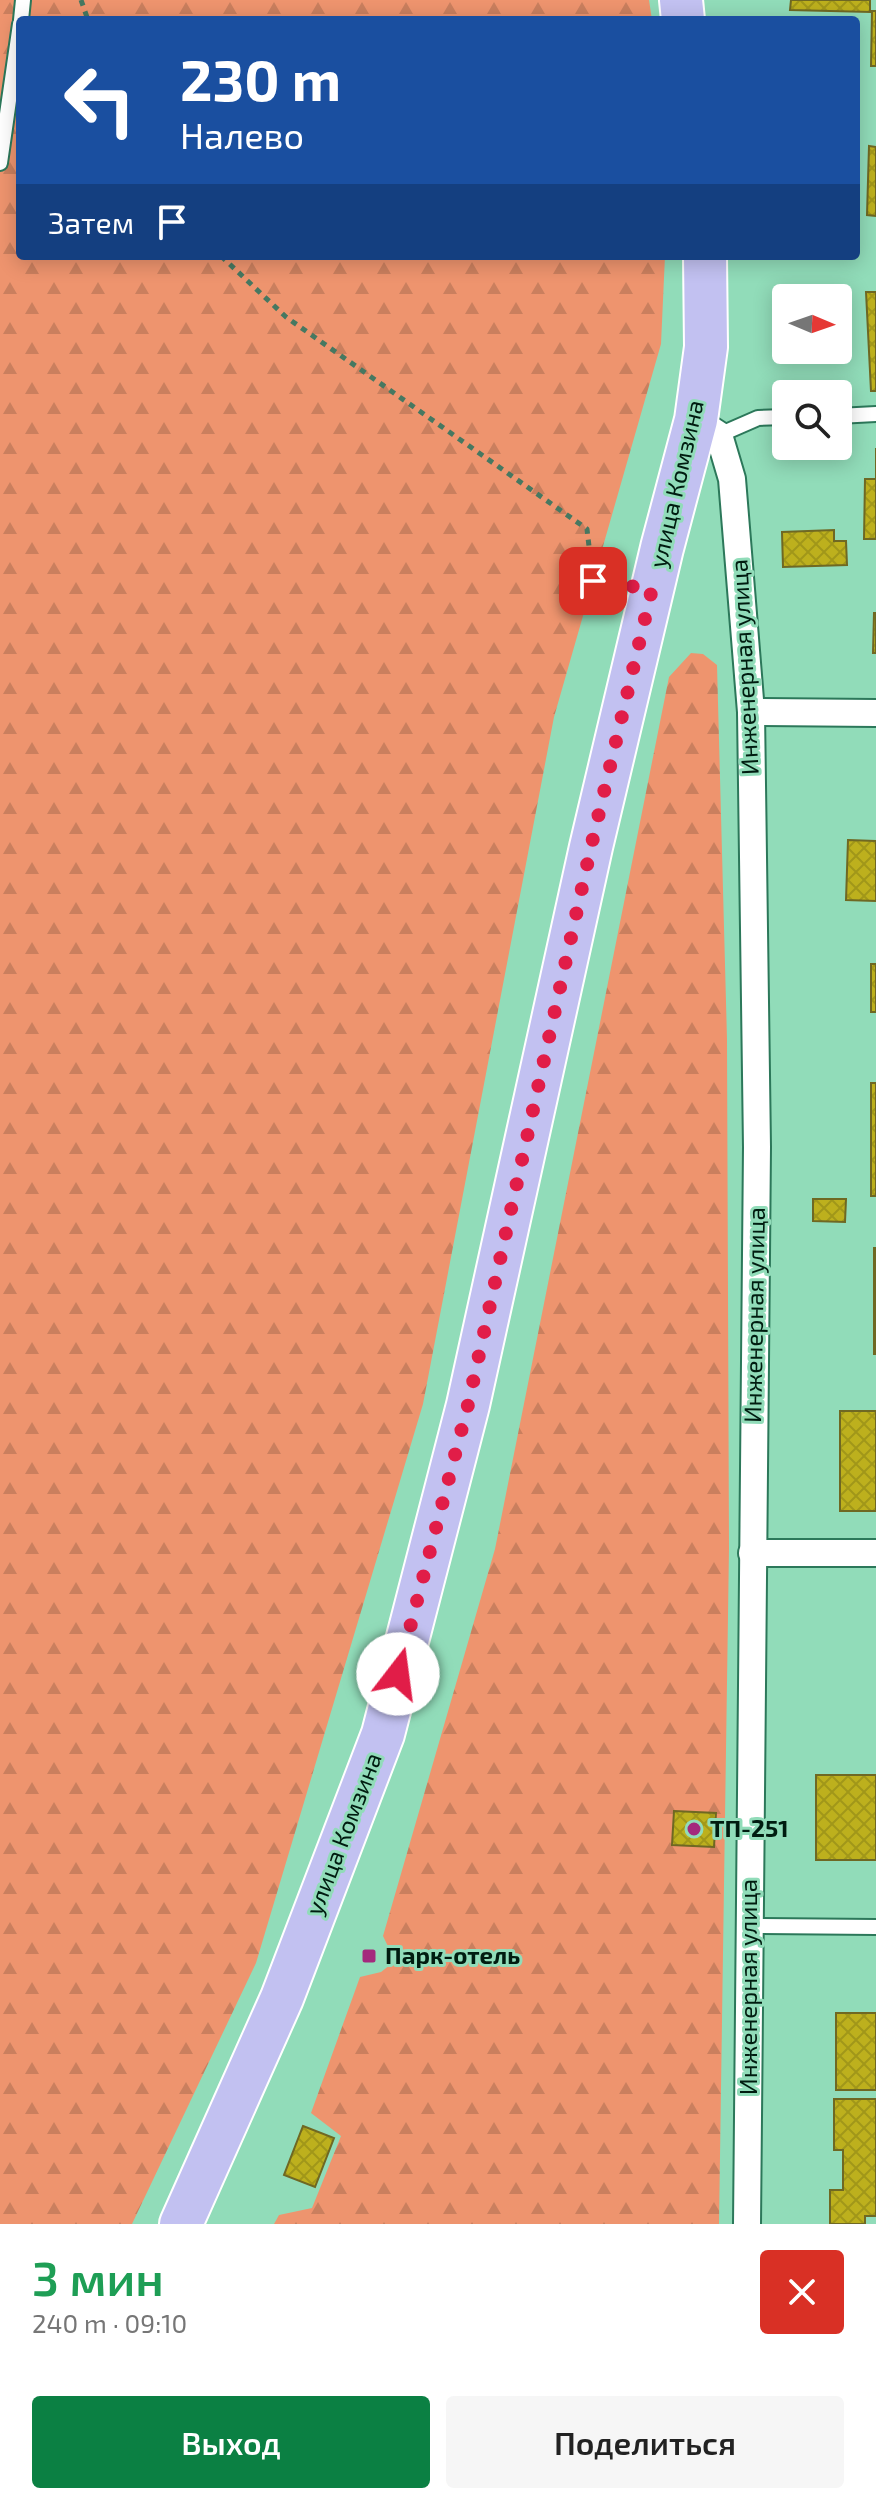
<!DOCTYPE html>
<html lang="ru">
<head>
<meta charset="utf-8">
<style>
	:root { --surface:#fff; --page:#f6f6f6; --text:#222; --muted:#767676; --accent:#0b8043 }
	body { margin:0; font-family:"Exo 2",sans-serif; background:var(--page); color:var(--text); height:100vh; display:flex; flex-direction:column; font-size:30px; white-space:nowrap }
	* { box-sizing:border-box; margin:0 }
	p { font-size:26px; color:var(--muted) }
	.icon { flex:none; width:44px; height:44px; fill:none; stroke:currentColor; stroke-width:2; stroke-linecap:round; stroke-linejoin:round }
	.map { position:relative; height:2224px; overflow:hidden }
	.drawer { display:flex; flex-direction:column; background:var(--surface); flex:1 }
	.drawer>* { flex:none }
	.banner { position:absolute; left:16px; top:16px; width:844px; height:244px; border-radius:8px; box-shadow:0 4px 20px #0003; background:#1a4fa0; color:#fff; overflow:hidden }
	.needle { width:52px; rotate:92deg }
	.fabs { position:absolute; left:772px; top:284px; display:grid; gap:16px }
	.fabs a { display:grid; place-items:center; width:80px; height:80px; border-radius:8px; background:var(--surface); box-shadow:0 4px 20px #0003; font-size:40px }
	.pin { position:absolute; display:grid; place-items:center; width:68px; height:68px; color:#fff; margin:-34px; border-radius:16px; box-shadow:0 4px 12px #0006 }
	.me { position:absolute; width:88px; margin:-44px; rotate:15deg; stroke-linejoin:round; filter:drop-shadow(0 0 6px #0008) }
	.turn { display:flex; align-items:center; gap:28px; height:168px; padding:0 32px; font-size:36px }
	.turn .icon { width:104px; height:104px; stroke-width:2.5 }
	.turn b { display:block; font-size:56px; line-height:68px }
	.then { display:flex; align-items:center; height:76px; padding:0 32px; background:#0003; gap:16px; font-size:30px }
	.round { display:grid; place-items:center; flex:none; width:84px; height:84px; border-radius:8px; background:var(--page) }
	.headline { display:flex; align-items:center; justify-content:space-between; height:136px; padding:0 32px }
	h1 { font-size:48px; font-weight:600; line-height:60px; color:#1e9e55 }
	.cta { display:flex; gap:16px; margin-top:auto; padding:16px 32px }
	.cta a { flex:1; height:92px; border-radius:8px; background:var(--accent); color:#fff; font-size:32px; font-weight:600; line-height:92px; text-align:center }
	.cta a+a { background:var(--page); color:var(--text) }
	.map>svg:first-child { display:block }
	.forest { fill:url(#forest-firs) }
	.building { fill:url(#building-cross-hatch); stroke:#6f6823; stroke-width:2 }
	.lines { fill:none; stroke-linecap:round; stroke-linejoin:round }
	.lane-casing { stroke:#2c785a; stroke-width:18 }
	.street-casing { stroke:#2c785a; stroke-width:30 }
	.primary-casing { stroke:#fff; stroke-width:46 }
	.path { stroke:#467861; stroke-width:5; stroke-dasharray:6 6; stroke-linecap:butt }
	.lane { stroke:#fff; stroke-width:14 }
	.street { stroke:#fff; stroke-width:26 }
	.primary { stroke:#c2c1f1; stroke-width:42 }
	.route { stroke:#e11d48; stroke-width:14; stroke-dasharray:0 25.2 }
	.poi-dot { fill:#a4297d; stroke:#91dcb9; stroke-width:3 }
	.labels { text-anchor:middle; stroke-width:6; stroke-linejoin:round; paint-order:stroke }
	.street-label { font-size:24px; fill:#001c10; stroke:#91dcb9 }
	.poi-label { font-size:24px; font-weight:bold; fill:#001c10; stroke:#91dcb9; text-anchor:start }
</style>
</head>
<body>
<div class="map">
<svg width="876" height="2224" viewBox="0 0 876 2224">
	<defs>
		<pattern id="forest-firs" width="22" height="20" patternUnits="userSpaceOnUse" patternTransform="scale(2)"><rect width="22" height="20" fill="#ee946e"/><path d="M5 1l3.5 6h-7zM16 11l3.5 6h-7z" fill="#ca7f5e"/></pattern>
		<pattern id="building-cross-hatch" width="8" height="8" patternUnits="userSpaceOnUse" patternTransform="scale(2)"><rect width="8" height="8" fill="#bdb01d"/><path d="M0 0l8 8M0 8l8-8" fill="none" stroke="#a19719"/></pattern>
	</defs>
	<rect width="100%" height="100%" fill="#91dcb9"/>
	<!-- forest -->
	<g class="forest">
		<polygon points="0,0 649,0 652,20 20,20 20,256 665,256 661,344 554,717 423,1404 256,1963 132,2224 0,2224"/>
		<polygon points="691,653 703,654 717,665 727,1039 729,1548 719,2224 274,2224 279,2215 312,2208 341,2136 311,2113 360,1977 381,1972 395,1961 383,1936 495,1549 669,677"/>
	</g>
	<!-- building -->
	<g class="building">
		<polygon points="791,0 870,0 870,12 790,10"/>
		<polygon points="872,11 876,11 876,66 871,66"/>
		<polygon points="869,146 876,147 876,216 867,215"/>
		<polygon points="866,292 876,292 876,391 871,391"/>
		<polygon points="876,448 876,539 864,539 865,479 876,479"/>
		<polygon points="834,530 834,541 846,541 847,565 783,567 782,532"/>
		<polygon points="874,613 876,613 876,653 873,653"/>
		<polygon points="848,840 876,841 876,901 846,900"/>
		<rect x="871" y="964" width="5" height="48"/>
		<rect x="871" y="1083" width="5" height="113"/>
		<polygon points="813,1199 846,1199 845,1222 813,1221"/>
		<rect x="874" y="1248" width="2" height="106"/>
		<rect x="840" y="1411" width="36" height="100"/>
		<rect x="816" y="1775" width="60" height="85"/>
		<polygon points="674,1811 716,1813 714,1847 672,1845"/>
		<rect x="836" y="2013" width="40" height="77"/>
		<polygon points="834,2099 876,2099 876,2216 865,2216 865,2224 830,2224 830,2190 843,2190 843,2150 834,2150"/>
		<polygon points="303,2126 334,2138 315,2187 284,2175"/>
	</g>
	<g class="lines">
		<defs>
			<g id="lane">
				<polyline points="21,20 23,0"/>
				<polyline points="0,163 20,24"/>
				<polyline points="838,416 876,414"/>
				<polyline points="719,435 758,418 786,417"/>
				<polyline points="749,1926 876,1927"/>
			</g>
			<g id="street">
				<polyline points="696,420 719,435 732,479 751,712 757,1147 747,2224"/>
				<polyline points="751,712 876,713"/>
				<polyline points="752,1553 876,1553"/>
			</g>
			<g id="primary">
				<polyline points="681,0 683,20"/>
				<polyline points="181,2224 282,1998 383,1734 468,1405 591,847 662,548 696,420 706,347 705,256"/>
			</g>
		</defs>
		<!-- lane casing -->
		<use href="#lane" class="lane-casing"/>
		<!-- street casing -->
		<use href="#street" class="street-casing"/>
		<!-- primary casing -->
		<use href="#primary" class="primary-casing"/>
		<!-- path -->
		<g class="path">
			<polyline points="81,0 88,20"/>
			<polyline points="221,256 286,317 587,529 593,581 616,584"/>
		</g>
		<!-- lane -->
		<use href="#lane" class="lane"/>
		<!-- street -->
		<use href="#street" class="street"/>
		<!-- primary -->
		<use href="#primary" class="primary"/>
	</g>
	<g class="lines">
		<!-- route -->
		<polyline class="route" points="398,1674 468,1405 591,847 652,589 593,581"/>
	</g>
	<!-- markers -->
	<g class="poi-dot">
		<circle cx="694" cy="1829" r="8"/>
		<rect x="361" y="1948" width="16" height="16" rx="4"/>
	</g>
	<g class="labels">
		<!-- street labels -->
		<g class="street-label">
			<text transform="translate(677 484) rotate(-77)" y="8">улица Комзина</text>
			<text transform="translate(745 667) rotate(-93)" y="8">Инженерная улица</text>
			<text transform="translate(755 1315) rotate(-89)" y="8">Инженерная улица</text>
			<text transform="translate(344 1834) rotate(-69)" y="8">улица Комзина</text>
			<text transform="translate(749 1987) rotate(-90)" y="8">Инженерная улица</text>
		</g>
		<!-- poi labels -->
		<g class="poi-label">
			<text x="710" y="1837">ТП-251</text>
			<text x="385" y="1964">Парк-отель</text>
		</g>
	</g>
</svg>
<div class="fabs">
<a><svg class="needle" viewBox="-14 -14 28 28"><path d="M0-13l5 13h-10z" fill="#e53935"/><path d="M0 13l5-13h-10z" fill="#767676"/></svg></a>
<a><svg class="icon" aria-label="search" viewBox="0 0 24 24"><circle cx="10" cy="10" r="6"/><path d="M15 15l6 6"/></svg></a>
</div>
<div class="pin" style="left:593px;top:581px;background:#d93025"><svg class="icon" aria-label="arrive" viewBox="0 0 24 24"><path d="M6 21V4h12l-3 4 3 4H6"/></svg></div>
<svg class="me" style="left:398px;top:1674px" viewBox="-20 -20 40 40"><circle r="19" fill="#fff"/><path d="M0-13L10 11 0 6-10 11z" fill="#e11d48"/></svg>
<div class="banner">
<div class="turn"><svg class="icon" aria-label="left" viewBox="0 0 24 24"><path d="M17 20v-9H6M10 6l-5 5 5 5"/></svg><div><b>230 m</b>Налево</div></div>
<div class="then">Затем<svg class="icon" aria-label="arrive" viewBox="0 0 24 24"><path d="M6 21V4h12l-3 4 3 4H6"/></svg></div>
</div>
</div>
<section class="drawer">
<div class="headline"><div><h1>3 мин</h1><p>240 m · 09:10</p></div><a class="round" style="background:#d93025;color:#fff"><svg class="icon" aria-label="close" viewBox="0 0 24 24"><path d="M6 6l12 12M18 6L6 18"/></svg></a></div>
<div class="cta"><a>Выход</a><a>Поделиться</a></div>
</section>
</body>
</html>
